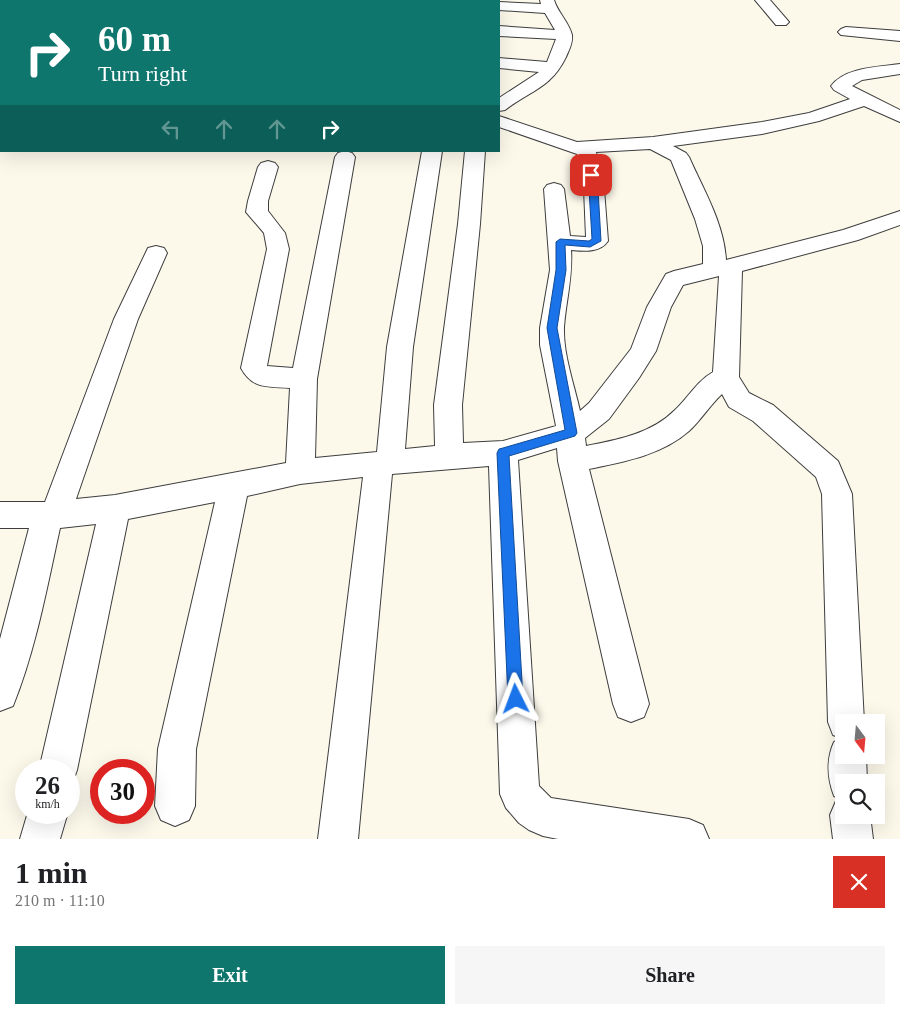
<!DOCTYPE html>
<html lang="en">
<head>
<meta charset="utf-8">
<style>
	:root { --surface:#fff; --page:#f6f6f6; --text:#202124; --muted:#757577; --accent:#0f766e }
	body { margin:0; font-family:"Times New Roman",serif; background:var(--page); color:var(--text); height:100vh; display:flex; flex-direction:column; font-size:19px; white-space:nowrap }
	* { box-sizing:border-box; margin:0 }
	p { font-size:16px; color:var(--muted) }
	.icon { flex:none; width:28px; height:28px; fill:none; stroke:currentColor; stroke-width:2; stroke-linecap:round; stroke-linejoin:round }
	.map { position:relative; height:839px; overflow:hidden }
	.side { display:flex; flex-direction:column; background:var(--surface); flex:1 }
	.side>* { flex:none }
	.guide { position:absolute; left:0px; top:0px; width:500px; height:152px; box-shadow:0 5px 20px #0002; background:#0f766e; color:#fff; overflow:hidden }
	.needle { width:32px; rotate:164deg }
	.buttons { position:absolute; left:835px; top:714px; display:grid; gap:10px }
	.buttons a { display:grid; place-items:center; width:50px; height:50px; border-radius:0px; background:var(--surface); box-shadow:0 5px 20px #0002; font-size:25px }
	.speed { position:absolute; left:15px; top:759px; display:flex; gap:10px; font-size:25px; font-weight:700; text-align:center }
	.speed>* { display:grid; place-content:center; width:65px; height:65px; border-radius:50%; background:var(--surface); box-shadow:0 5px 20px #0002; line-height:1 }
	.speed small { font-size:12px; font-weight:400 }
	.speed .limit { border:8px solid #d22; background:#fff; color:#111 }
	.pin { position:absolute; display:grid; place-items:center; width:42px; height:42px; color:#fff; margin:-21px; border-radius:10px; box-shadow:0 2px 8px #0006 }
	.me { position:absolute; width:55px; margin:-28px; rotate:357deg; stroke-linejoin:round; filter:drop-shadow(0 0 4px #0008) }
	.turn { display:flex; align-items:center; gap:18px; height:105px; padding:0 15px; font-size:22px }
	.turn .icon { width:65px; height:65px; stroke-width:2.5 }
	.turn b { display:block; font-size:35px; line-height:42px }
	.lanes { display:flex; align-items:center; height:48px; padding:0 15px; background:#0003; justify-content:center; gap:25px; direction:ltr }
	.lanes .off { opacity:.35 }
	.round { display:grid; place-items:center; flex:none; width:52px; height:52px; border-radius:0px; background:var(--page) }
	.overview { display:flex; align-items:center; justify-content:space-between; height:85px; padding:0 15px }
	h1 { font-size:30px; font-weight:700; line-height:38px }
	.button { display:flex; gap:10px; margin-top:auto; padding:10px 15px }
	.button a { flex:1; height:58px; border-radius:0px; background:var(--accent); color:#fff; font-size:20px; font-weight:700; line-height:58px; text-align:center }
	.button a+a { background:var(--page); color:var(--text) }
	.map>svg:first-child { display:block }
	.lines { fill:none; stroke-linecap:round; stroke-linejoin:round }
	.minor-casing { stroke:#3d3d3d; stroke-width:2 }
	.minor { fill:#fff; fill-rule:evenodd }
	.route { fill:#1a73e8; stroke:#114b97 }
</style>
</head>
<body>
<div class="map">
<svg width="900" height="839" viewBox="0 0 900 839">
	<rect width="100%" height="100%" fill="#fcf9eb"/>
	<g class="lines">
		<defs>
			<g id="minor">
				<rect x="205" y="0" width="14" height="1"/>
				<polygon points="380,0 415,0 415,1 381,1"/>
				<path d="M540 0H554C558 13 569 22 572 35 573 43 569 50 566 57 551 88 531 90 505 110L499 111V98L539 72 499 68V58L547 62 556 39 499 36V26L555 30 545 13 499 10V2L541 4Z"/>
				<polygon points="755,0 770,0 789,22 786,25 776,25"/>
				<polygon points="846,27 900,31 900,41 841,35 838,32 841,29"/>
				<path d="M900 64V74L862 80 852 86 900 110V122L864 106 819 121 762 134 673 146 686 153 689 157C703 189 724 223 726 260L843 230 900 211V225L858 240 742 271 739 377 749 393 773 405 838 461 852 494 864 722H844V755H866L867 782H844V815H870L873 839H833L830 815 836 801 841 799 834 796C827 777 826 760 834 742L841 738 833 735 828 722 822 494 816 477 753 421 729 407 722 394C710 405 701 420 689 431 662 455 623 462 589 469L649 704 644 717 631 722 618 717 613 704 558 461 557 448 518 460 539 786 551 798 689 819 703 825 709 839H558L543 836 529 830 519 823 506 808 500 794 489 466 392 474 358 839H318L363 477 300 484 247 496 196 749 195 806 189 820 175 826 161 820 155 806 158 749 215 502 128 519 77 770 72 784 69 785V770H39L96 524 60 528C47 587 36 649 13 706L0 711V639L29 528H0V502H45L114 319 148 248 156 246 164 248 167 253 138 319 76 499 115 495 286 463 290 388C268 386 253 390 241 368L267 249 264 233 246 212 248 201 258 167 261 163 268 161 275 163 278 167 268 201V211L285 233 289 249 267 366 293 368 335 157 338 153 345 151 352 153 355 157 317 379 315 458 377 452 387 347 422 151H442L413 347 405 449 435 446 434 405 458 224 465 151H485L480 224 462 405 463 443 503 441 556 426 540 345V328L550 270 544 189 547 185 554 183 561 185 564 189 570 236 586 237 584 189 577 154 499 127V116L577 142 653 137 762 122 809 113 850 99 834 90 831 86C845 67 879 67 900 64ZM650 149 671 160 695 219 703 246V264L674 271 666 274 647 307 631 349 589 403 580 411C574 384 563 354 564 327 566 301 573 276 571 250 584 251 600 253 608 241L604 189 596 152ZM719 276 713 372C697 381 688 398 675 410 651 434 617 440 586 446L585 438 609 419 639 378 656 351 671 307 683 285Z"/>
				<polygon points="28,812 68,812 60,839 20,839"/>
			</g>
		</defs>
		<!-- minor casing -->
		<use href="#minor" class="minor-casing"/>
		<!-- minor -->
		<use href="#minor" class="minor"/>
	</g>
	<!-- route -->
	<polygon class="route" points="588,173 595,175 598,189 601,241 590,247 565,245 566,270 557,328 577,433 575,436 509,456 523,699 521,704 516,706 510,704 508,699 497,453 499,449 503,448 565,430 547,328 556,270 556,242 560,239 589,241 592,239"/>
</svg>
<div class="buttons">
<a><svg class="needle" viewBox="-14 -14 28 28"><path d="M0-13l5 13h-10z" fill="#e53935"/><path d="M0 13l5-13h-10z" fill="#757577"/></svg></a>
<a><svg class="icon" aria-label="search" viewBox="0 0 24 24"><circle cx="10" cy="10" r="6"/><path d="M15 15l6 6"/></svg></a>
</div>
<div class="speed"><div>26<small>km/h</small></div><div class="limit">30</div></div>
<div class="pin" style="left:591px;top:175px;background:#d93025"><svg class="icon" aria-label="arrive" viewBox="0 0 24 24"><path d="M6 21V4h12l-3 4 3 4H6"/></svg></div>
<svg class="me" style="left:516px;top:699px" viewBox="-20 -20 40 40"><path d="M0-17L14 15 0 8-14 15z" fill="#1a73e8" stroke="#fff" stroke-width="4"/></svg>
<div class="guide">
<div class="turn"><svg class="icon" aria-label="right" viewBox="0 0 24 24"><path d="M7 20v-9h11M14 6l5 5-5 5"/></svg><div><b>60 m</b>Turn right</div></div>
<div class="lanes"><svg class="icon off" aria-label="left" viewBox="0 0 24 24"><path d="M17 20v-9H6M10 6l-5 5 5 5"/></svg><svg class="icon off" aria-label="ahead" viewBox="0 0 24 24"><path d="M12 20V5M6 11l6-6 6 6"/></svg><svg class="icon off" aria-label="ahead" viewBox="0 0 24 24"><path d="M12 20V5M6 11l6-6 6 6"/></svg><svg class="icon" aria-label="right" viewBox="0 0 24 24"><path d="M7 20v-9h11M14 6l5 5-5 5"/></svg></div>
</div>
</div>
<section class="side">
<div class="overview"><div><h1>1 min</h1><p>210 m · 11:10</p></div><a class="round" style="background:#d93025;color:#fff"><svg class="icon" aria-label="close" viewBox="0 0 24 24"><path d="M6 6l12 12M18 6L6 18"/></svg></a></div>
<div class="button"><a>Exit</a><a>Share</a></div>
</section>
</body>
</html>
